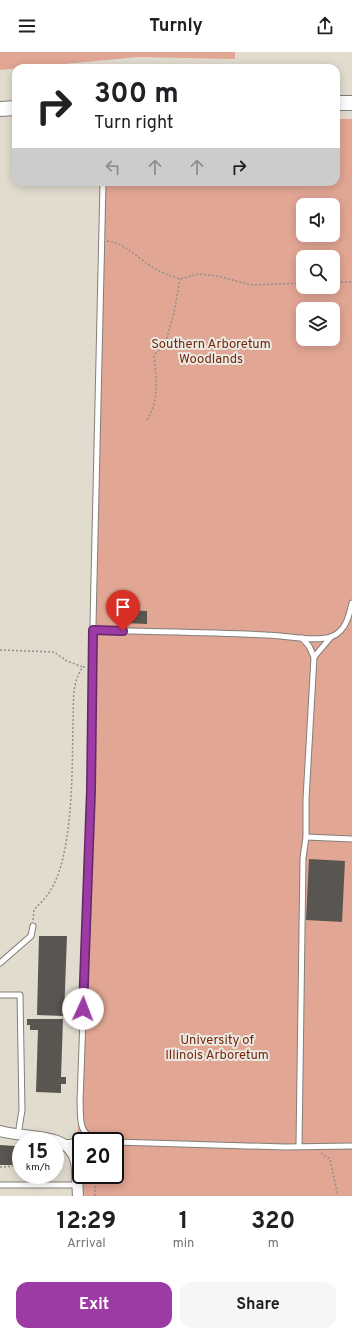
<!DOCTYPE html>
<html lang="en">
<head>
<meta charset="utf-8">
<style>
	:root { --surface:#fff; --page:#f6f6f6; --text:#202124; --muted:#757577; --accent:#9b3ba3 }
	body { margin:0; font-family:Overpass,sans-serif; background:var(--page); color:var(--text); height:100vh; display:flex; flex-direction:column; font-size:15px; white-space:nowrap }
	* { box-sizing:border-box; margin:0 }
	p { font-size:13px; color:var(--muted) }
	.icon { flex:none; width:22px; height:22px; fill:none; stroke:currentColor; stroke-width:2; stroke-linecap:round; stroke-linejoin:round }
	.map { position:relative; height:1144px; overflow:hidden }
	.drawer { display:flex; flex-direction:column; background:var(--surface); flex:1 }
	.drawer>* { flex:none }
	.hud { position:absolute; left:12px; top:12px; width:328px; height:122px; border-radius:12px; box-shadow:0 2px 10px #0003; background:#fff; color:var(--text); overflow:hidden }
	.tools { position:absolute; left:296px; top:146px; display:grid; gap:8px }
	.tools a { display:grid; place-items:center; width:44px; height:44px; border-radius:8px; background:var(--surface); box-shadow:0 2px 10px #0003; font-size:20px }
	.speed { position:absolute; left:12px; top:1080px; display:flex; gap:8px; font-size:20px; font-weight:700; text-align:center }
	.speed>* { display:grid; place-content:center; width:52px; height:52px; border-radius:50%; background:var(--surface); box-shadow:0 2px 10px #0003; line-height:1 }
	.speed small { font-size:10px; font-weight:400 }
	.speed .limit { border:2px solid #111; border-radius:6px; background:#fff; color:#111 }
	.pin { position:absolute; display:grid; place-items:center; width:34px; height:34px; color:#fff; margin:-41px -17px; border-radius:50% 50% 50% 0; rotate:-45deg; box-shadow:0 0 4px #0007 }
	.pin .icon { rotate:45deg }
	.me { position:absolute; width:44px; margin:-22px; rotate:2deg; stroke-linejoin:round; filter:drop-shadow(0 0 3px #0008) }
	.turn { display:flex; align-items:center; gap:14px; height:84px; padding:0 16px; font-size:18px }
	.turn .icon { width:52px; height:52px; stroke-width:2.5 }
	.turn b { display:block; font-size:28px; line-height:34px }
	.lanes { display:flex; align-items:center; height:38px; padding:0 16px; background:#0003; justify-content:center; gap:20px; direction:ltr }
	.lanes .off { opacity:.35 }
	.eta { display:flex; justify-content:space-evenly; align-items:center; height:68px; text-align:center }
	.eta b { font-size:24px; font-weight:700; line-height:28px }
	.button { display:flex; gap:8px; margin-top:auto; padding:8px 16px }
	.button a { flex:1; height:46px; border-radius:12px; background:var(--accent); color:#fff; font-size:16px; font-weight:700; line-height:46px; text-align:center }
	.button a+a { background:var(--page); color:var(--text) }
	header { display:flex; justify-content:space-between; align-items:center; height:52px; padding:0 16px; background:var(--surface); font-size:18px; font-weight:700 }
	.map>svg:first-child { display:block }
	.built { fill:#e2dccf; fill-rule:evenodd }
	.green { fill:#e2a694; fill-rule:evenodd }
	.building { fill:#595551 }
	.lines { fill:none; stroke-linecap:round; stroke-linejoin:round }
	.service-casing { stroke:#827f7a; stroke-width:7 }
	.minor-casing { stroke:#827f7a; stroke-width:12 }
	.secondary-casing { stroke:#827f7a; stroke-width:16 }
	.path { stroke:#92908c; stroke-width:1.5; stroke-dasharray:2 2; stroke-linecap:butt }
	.service { stroke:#fff; stroke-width:5 }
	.minor { stroke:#fff; stroke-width:10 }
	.secondary { stroke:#fff; stroke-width:14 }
	.route-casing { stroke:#65266a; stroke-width:10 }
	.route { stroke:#9b3ba3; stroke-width:7 }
	.labels { text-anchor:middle; stroke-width:4; stroke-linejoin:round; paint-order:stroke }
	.park-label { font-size:13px; fill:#77260a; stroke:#ebe9e3 }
</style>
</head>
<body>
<header><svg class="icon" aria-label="menu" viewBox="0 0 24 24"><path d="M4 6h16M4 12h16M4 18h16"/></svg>Turnly<svg class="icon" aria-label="share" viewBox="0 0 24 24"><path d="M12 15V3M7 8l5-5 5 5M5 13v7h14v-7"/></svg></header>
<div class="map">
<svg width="352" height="1144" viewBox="0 0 352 1144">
	<rect width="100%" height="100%" fill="#ebe9e3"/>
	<!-- built -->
	<path class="built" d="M0 0H352V1144H0ZM16 16H336V130H16ZM303 153H333V183H303ZM303 205H333V235H303ZM303 257H333V287H303ZM21 1089H55V1123H21ZM81 1089H115V1123H81Z"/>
	<!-- green -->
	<g class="green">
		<polygon points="0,0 235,0 235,7 138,5 0,18"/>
		<path d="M336 67H352V1144H82L83 1123H115V1089H81V1108L77 1100 91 738 103 130H336ZM303 153H333V183H303ZM303 205H333V235H303ZM303 257H333V287H303Z"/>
	</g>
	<!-- building -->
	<g class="building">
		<polygon points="123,558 147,559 147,572 123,571"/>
		<polygon points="309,807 345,809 342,870 306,868"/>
		<polygon points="39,884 67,884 64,964 37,963"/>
		<polygon points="27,967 63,967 61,1025 66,1025 66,1032 61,1032 61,1041 36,1040 38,978 30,978 30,973 27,973"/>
		<polygon points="0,1093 15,1094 15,1113 0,1113"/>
	</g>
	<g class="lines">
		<defs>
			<g id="service">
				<path d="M93 578C150 580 208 580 266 583 284 583 317 591 333 584 346 578 349 564 352 551"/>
				<polyline points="314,605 331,585"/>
				<polyline points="306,785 352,787"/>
				<polyline points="0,911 31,884 33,874"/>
				<polyline points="0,943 20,943 22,1058 18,1083"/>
				<path d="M95 1089C78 1078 81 1069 80 1050L91 738 92 616 103 130"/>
				<polyline points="115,1090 285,1095 352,1094"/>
				<polyline points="65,1091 81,1089"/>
				<polyline points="299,1093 303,806 306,785 306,747 314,605 309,594 302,586"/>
				<polyline points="0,1133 77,1133"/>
			</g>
			<path id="minor" d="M0 1079C24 1087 69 1078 76 1110 78 1121 77 1133 78 1144"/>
			<g id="secondary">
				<polyline points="336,51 352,51"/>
				<polyline points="0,57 16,56"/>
			</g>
		</defs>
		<!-- service casing -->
		<use href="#service" class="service-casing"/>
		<!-- minor casing -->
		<use href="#minor" class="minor-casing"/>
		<!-- secondary casing -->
		<use href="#secondary" class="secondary-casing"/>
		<!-- path -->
		<g class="path">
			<path d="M107 189C126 191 138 207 154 216 162 221 171 224 180 227L198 222 217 224 252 233 303 231"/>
			<polyline points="333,230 352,230"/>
			<path d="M147 368C160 347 156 327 154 303L165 292 174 261 180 227"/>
			<polyline points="0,598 54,600 67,609 83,615"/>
			<path d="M33 868 34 858C38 853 44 848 48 842 74 807 72 715 73 671 74 651 71 631 83 615H86"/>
			<polyline points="321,1101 330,1107 338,1144"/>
			<polyline points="0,1115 17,1114 19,1103 16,1091"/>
			<polyline points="95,1144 96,1123"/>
		</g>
		<!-- service -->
		<use href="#service" class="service"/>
		<!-- minor -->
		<use href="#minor" class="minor"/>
		<!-- secondary -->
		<use href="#secondary" class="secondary"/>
	</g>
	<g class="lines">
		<defs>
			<polyline id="route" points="83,957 91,738 93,578 123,579"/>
		</defs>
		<!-- route casing -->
		<use href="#route" class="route-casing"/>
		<!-- route -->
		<use href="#route" class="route"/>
	</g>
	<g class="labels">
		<!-- park labels -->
		<g class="park-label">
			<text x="211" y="296">Southern Arboretum<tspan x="211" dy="15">Woodlands</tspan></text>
			<text x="217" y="992">University of<tspan x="217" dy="15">Illinois Arboretum</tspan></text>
		</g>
	</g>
</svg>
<div class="tools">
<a><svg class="icon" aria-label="sound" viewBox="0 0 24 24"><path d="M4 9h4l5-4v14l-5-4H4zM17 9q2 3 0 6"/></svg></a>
<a><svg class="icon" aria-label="search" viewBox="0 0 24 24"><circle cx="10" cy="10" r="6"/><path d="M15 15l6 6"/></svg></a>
<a><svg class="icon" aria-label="layers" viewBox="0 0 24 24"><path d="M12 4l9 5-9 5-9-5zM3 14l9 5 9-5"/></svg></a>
</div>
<div class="speed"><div>15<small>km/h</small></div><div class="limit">20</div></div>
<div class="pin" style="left:123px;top:579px;background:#d93025"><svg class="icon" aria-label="arrive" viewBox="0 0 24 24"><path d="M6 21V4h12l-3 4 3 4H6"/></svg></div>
<svg class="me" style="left:83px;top:957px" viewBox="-20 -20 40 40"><circle r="19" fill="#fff"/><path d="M0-13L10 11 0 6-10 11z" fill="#9b3ba3"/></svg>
<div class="hud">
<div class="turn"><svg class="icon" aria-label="right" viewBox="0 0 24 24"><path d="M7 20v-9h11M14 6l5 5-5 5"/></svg><div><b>300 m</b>Turn right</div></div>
<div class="lanes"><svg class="icon off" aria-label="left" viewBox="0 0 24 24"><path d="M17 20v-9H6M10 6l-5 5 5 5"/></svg><svg class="icon off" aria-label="ahead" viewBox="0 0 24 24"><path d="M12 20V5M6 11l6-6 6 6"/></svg><svg class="icon off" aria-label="ahead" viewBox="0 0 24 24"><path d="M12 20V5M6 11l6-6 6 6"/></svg><svg class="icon" aria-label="right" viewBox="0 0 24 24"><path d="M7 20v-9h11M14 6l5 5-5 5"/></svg></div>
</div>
</div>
<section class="drawer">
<div class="eta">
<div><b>12:29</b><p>Arrival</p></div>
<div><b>1</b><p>min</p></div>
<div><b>320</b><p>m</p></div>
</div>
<div class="button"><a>Exit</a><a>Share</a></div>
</section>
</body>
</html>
